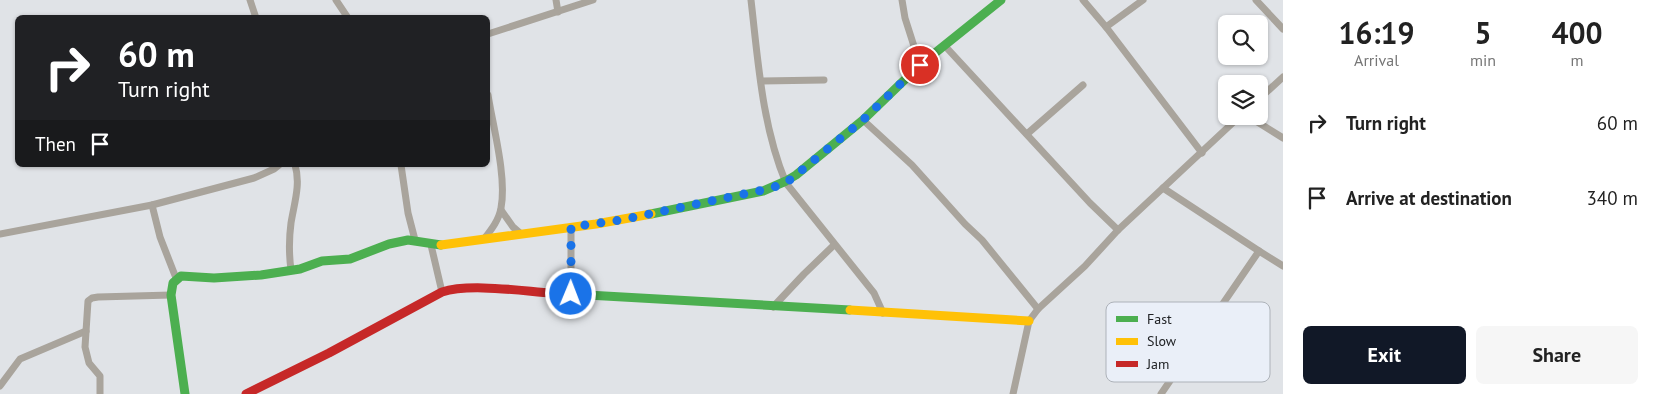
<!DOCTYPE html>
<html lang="en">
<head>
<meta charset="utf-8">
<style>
	:root { --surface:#fff; --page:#f6f6f6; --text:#222; --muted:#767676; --accent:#111827 }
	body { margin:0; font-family:"PT Sans",sans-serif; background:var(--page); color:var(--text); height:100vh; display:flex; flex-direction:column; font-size:19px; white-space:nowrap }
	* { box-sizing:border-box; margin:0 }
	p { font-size:16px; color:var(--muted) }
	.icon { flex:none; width:28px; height:28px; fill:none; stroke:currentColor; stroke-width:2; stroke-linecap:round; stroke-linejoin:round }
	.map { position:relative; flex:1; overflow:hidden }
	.details { display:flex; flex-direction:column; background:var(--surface); width:375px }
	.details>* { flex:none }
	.banner { position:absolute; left:15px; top:15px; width:475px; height:152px; border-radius:8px; box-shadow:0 1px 4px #0004; background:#202124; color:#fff; overflow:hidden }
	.tools { position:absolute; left:1218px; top:15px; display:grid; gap:10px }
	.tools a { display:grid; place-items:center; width:50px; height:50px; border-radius:8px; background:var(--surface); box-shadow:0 1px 4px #0004; font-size:25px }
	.pin { position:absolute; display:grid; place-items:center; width:42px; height:42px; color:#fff; margin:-21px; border:2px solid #fff; border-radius:50%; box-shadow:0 1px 5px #0007 }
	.me { position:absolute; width:55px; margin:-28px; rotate:1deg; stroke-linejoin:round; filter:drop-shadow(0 0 4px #0008) }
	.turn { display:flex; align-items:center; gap:18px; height:105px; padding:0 20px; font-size:22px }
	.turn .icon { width:65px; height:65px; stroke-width:2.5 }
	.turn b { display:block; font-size:35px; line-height:42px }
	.then { display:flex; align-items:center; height:48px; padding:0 20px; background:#0003; gap:10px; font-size:19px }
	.eta { display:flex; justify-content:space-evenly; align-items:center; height:85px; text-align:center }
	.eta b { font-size:30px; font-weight:800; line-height:35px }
	.action { display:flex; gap:10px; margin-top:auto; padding:10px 20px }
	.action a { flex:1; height:58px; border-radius:8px; background:var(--accent); color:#fff; font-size:20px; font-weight:800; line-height:58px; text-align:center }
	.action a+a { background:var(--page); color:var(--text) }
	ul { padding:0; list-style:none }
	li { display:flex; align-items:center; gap:15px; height:75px; padding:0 20px }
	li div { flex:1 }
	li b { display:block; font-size:19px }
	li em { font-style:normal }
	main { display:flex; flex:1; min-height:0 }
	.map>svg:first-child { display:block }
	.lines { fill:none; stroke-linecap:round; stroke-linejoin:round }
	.street { stroke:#a9a49c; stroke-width:7 }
	.fast { stroke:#4caf50; stroke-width:9 }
	.slow { stroke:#ffc107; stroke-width:9 }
	.jam { stroke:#c62828; stroke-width:9 }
	.route { stroke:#1a73e8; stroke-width:9; stroke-dasharray:0 16.2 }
	.key { fill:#eaeff8; stroke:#adb2b9; stroke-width:1 }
	.key-label { font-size:14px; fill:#202225 }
</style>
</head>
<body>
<main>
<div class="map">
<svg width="1283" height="394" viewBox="0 0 1283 394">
	<rect width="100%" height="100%" fill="#e0e3e7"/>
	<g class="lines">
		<!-- street -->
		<g class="street">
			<polyline points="250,0 256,18"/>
			<polyline points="336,0 348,18"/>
			<polyline points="556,0 558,12"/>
			<path d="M751 0C758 60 762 126 786 183L874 293 883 313"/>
			<polyline points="902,0 905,18 920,65"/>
			<polyline points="1083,0 1106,27 1202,153"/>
			<polyline points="1256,0 1283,29"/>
			<polyline points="1106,27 1143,0"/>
			<polyline points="488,34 593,0"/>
			<polyline points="945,46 1090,203 1118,230"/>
			<polyline points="761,81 824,80"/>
			<polyline points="1259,99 1283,77"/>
			<polyline points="1248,116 1283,138"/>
			<polyline points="863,120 912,165 965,224 982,240 1038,309"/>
			<polyline points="1027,134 1083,85"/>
			<polyline points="401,165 408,213 415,240"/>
			<polyline points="1163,188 1259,251 1283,266"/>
			<polyline points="152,205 160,237 176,278"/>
			<polyline points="501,210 513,227 521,234"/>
			<polyline points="0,234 152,205 254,178 274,169 279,165"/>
			<path d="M484 239C491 230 499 220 501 208 507 178 493 126 488 95"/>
			<polyline points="431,245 442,292"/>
			<path d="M291 270C289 255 289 238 291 223 294 204 301 184 295 165"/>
			<polyline points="571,294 571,227"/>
			<polyline points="773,307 804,274 834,245"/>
			<polyline points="0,386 20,359 86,331"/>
			<polyline points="100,394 100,376 89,363 85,347 88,301 92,298 98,297 171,295"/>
			<polyline points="1013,394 1029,321 1038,309 1085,266 1118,230 1240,116"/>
			<polyline points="1161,394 1259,251"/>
		</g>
		<!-- fast -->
		<g class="fast">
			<polyline points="651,214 763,191 786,181 796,175 863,120 920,65 1001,0"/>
			<polyline points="552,293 850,310"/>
			<polyline points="185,394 171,295 173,283 181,276 214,278 261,275 300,269 322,261 350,259 389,244 408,240 441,245"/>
		</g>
		<!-- slow -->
		<g class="slow">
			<polyline points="441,245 596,224 651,214"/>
			<polyline points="850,310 1029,321"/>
		</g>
		<!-- jam -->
		<path class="jam" d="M246 394 329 353 442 292C469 283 522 291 552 293"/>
	</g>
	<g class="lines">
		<!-- route -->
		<polyline class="route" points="571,294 571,227 621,220 730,197 768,189 786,183 863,120 920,65"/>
	</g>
	<!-- legend -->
	<rect x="1106" y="302" width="164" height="80" rx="8" class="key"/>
	<rect x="1116" y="316" width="22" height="6" fill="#4caf50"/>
	<rect x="1116" y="338" width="22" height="7" fill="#ffc107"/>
	<rect x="1116" y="361" width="22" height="6" fill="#c62828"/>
	<g class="key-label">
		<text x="1147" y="324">Fast</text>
		<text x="1147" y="346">Slow</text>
		<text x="1147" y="369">Jam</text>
	</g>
</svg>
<div class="tools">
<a><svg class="icon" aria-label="search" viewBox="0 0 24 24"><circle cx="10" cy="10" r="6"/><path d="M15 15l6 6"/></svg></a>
<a><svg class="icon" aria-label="layers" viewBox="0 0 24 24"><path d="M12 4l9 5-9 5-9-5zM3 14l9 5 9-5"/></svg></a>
</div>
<div class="pin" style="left:920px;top:65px;background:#d93025"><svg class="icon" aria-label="arrive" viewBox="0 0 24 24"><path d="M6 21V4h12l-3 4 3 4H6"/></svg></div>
<svg class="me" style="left:571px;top:294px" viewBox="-20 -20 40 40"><circle r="17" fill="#1a73e8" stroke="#fff" stroke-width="3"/><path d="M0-11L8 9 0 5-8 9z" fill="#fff"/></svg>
<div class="banner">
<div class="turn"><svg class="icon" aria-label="right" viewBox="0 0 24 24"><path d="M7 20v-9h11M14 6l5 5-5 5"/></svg><div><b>60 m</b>Turn right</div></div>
<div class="then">Then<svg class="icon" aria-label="arrive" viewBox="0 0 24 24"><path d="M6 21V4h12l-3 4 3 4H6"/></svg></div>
</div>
</div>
<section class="details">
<div class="eta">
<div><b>16:19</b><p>Arrival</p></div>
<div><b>5</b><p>min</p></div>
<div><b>400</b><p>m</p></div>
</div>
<ul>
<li><svg class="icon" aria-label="right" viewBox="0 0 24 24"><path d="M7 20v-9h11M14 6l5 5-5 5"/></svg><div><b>Turn right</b></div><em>60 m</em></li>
<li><svg class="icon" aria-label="arrive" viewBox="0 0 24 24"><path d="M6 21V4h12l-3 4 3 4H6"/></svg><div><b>Arrive at destination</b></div><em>340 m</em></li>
</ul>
<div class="action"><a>Exit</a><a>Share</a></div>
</section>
</main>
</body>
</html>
